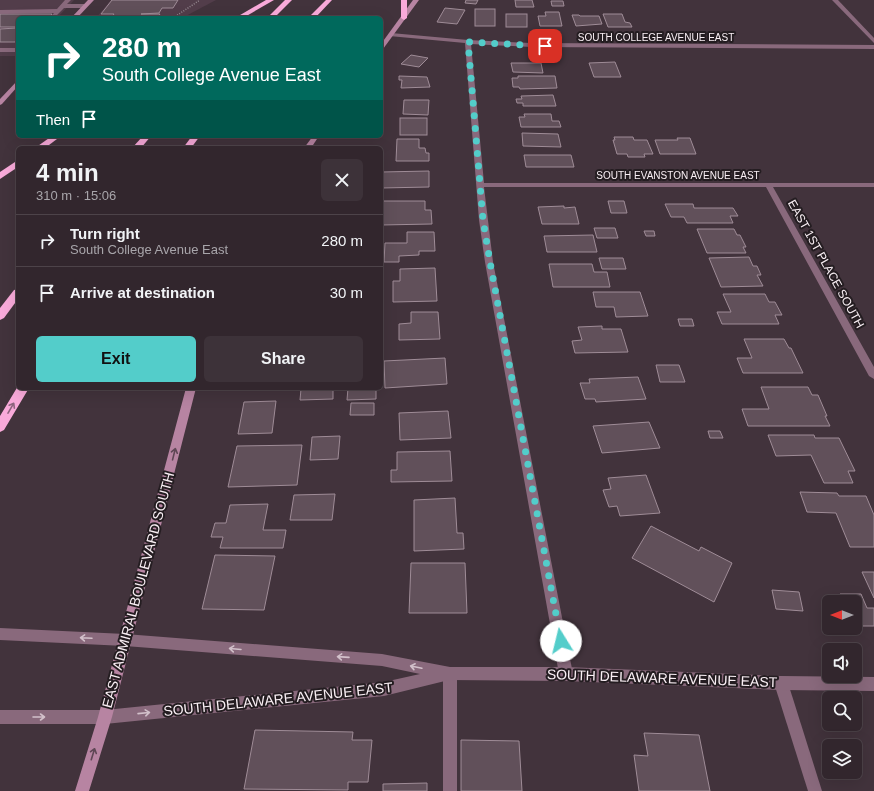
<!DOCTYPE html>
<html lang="en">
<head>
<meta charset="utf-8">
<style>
	:root { --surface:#32262d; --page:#3d3239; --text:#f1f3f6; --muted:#a8a5aa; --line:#4d4349; --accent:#53cdca }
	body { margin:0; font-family:Arial,sans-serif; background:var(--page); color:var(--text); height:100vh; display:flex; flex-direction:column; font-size:15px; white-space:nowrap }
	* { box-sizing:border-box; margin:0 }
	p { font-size:13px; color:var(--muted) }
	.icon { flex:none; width:22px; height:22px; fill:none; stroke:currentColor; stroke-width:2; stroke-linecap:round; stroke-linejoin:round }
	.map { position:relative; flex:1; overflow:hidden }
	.side { position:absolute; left:16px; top:146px; width:367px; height:244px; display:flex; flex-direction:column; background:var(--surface); border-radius:6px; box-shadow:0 4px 16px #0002,0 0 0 1px var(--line) }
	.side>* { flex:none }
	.guide { position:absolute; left:16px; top:16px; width:367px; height:122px; border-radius:6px; box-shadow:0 4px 16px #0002,0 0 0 1px var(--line); background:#00695c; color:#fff; overflow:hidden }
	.needle { width:26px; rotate:270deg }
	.fabs { position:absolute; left:822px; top:595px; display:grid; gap:8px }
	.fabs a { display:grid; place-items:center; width:40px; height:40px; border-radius:6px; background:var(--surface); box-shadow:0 4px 16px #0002,0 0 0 1px var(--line); font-size:20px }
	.pin { position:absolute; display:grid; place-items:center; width:34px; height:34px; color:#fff; margin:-17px; border-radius:8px; box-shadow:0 2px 6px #0006 }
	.me { position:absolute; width:44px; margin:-22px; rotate:351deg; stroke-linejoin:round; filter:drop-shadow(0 0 3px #0008) }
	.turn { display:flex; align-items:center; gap:14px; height:84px; padding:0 20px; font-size:18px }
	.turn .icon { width:52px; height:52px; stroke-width:2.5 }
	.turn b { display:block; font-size:28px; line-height:34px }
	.then { display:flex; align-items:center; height:38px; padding:0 20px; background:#0003; gap:8px; font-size:15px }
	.round { display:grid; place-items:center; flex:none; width:42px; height:42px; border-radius:6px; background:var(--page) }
	.overview { display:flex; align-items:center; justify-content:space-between; height:68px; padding:0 20px }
	h1 { font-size:24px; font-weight:800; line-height:30px }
	.cta { display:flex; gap:8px; margin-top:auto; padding:8px 20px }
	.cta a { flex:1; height:46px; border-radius:6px; background:var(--accent); color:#111; font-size:16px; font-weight:800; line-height:46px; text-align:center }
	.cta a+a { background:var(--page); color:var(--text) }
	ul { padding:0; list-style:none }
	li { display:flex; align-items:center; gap:12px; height:52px; padding:0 20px; border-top:1px solid var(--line) }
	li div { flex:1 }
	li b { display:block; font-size:15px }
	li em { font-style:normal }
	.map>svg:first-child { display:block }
	.built { fill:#523d4a }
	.building { fill:#61505a; stroke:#9f8c97 }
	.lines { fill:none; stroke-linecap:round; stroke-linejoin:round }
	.path { stroke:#95888f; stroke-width:1.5; stroke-dasharray:1 1.5; stroke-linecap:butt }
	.service { fill:#89697c; fill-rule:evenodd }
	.minor { fill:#89697c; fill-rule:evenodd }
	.tertiary { fill:#89697c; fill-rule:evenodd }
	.secondary { fill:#b784a2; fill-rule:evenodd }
	.motorway { fill:#f9aada; fill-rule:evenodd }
	.oneway { stroke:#8e647e }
	.oneway2 { stroke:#5f4655 }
	.oneway3 { stroke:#d2c0ca }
	.route { stroke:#53cdca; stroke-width:7; stroke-dasharray:0 12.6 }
	.labels { text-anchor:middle; stroke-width:4; stroke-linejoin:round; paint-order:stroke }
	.far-street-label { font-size:10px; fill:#f9eff4; stroke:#241d21 }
	.street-label { font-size:12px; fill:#f9eff4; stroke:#241d21 }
	.near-street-label { font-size:14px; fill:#f9eff4; stroke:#241d21 }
</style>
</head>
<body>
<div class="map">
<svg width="874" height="791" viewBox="0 0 874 791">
	<rect width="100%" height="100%" fill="#42333c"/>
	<!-- built -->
	<g class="built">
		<polygon points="0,0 74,0 57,18 18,18 18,56 0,56"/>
		<polygon points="111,0 216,0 182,18 96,18"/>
	</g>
	<!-- building -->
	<g class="building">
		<polygon points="112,0 178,0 173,8 162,8 159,13 141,14 160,14 157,18 111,18 114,14 101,14"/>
		<polygon points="466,0 478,0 476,4 465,3"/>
		<polygon points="515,0 532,0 534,7 516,7"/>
		<polygon points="551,1 563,1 564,6 552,6"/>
		<polygon points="445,8 465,10 457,24 437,22"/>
		<rect x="475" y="9" width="20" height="17"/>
		<polygon points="545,12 559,12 562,26 540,26 538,16 546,16"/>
		<polygon points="0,14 52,14 48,18 18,18 18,27 0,27"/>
		<rect x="506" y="14" width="21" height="13"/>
		<polygon points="603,14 622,14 625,22 630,23 632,27 608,27"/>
		<polygon points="572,15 579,15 580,16 599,16 602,24 576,26"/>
		<polygon points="17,28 18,38 15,42 0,42 0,29"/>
		<polygon points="411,55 428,58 419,67 401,64"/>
		<polygon points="615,62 621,77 594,77 589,63"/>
		<polygon points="511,63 541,63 543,73 513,72"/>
		<polygon points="399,76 427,77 430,87 401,88 402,80 399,80"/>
		<polygon points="518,76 555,76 557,88 520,89 519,87 513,87 512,78 518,78"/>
		<polygon points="553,95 556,106 523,106 523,103 517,103 516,99 522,99 521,96"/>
		<polygon points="404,100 429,100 428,115 403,114"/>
		<polygon points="524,114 551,114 552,121 559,121 561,127 521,127 519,117 525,117"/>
		<rect x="400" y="118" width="27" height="17"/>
		<polygon points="522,133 558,134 561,147 523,146"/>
		<polygon points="614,137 633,137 634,140 647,140 653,154 644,154 645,157 628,157 627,154 617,154 613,140 615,140"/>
		<polygon points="677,138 690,138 696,154 660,154 655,140 678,140"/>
		<polygon points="397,139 419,139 419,148 425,148 426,153 429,153 429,161 396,161"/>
		<polygon points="524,155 571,155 574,167 526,167"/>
		<polygon points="429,171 429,187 381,188 381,172"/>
		<polygon points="381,201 425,201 425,210 431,210 432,224 381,225"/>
		<polygon points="608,201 624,201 627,213 611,213"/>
		<polygon points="665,204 693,204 694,208 733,208 738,216 730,216 733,223 687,223 684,217 671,217"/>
		<polygon points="564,206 564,208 575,207 579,224 542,224 538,207"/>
		<polygon points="594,228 615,228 618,238 597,238"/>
		<polygon points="697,229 734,229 737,235 740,235 746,247 743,247 746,253 707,253"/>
		<polygon points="644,231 654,231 655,236 646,236"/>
		<polygon points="407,232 434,232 435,251 419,251 419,255 399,256 399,262 384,262 385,243 407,243"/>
		<polygon points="593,235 597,252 547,252 544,236"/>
		<polygon points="749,257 753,266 757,266 761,275 757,275 763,286 721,287 709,258"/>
		<polygon points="599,258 623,258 626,269 602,269"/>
		<polygon points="549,264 592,264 594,272 607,272 610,287 553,287"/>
		<polygon points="435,268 437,301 393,302 393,281 400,281 400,269"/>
		<polygon points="593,292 640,292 648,316 616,317 614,307 596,307"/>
		<polygon points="723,294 765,294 769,302 775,302 782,315 775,315 779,324 722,324 717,312 731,312"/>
		<polygon points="411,312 438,312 440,339 399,340 399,324 411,323"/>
		<polygon points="678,319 692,319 694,326 680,326"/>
		<polygon points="602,326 602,329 621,329 628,352 575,353 572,341 582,340 578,327"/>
		<polygon points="744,339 784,339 789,348 791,348 803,373 743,373 737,358 752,358"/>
		<polygon points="445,358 447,384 385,388 384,361"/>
		<polygon points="656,365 679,365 685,382 660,382"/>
		<polygon points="638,377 646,399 596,402 595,399 585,399 580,383 590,383 589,379"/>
		<polygon points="761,387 808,387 812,395 818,395 827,416 825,416 830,426 748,426 742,409 769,409"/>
		<polygon points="333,388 333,399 300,400 301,389"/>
		<polygon points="348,388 376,388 376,399 347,400"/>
		<polygon points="276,401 272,433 238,434 244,402"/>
		<polygon points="351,403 374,403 374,415 350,415"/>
		<polygon points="448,411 451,438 400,440 399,413"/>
		<polygon points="649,422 660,448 602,453 593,426"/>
		<polygon points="708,431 720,431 723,438 710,438"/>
		<polygon points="768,435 814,435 815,438 839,438 855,471 848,471 853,483 824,483 811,455 776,456"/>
		<polygon points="340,436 338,459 310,460 312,437"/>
		<polygon points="302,445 297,485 228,487 237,446"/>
		<polygon points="450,451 452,481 391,482 391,470 397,470 397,452"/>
		<polygon points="646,475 660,513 620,516 617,506 609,507 603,490 611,489 608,478"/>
		<polygon points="800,492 837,493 839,496 866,496 874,515 874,547 850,547 836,513 807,512"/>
		<polygon points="335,494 332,520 290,520 294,495"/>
		<polygon points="455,498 457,533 463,533 464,549 414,551 414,500"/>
		<polygon points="268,504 263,530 286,530 283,548 220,548 223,537 211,537 215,523 226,523 230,505"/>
		<polygon points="651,526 699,551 701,547 732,563 714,602 632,558"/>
		<polygon points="215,555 275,556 264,610 202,609"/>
		<polygon points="411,563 465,563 467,613 409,613"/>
		<polygon points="862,572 874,572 874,598"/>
		<polygon points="772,590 799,592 803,611 776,609"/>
		<polygon points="840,594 861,594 867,608 874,608 874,626 855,626 855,602 844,602"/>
		<polygon points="255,730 353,732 352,740 372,740 368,782 348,782 348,790 244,789"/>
		<polygon points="644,733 699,735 710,791 639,791 634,755 648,756"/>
		<polygon points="461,740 519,741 522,791 461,791"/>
		<polygon points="427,783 427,791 383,791 383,784"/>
	</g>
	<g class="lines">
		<!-- path -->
		<polyline class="path" points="173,18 200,0"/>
		<!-- service -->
		<g class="service">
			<polygon points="65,0 71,0 67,4 84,4 87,6 84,8 64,8 55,17 52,15 54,13 0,14 0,10 57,9"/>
			<rect x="0" y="48" width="18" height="4"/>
			<polygon points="450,667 455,669 457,674 457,791 443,791 443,674 445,669"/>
		</g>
		<!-- minor -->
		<g class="minor">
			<polygon points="832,0 838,0 874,38 874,43"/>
			<polygon points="391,33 468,40 531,43 874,45 874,49 531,47 471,44 484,183 874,183 874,187 773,187 874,367 874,379 869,376 766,187 484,187 493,262 573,674 571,679 566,681 561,679 559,674 485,262 479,220 465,43 389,36 388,35"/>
			<polygon points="781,676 786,678 788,683 822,791 808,791 774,683 776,678"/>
		</g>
		<!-- tertiary -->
		<polygon class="tertiary" points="0,628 125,634 382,654 450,667 566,667 781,676 874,677 874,691 781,690 566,681 449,680 384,696 105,724 0,724 0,710 105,710 384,682 420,674 382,666 125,646 0,640"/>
		<!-- secondary -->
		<g class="secondary">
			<polygon points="88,0 94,0 77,18 71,18"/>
			<polygon points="413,0 419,0 383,49 381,50 381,44"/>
			<polygon points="18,80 18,86 2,104 0,105 0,99"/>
			<polygon points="313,136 319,136 311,148 304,148"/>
			<polygon points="186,388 196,388 112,717 89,791 75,791 98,717"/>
		</g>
		<!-- motorway -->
		<g class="motorway">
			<polygon points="266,0 274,0 243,18 235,18"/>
			<polygon points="285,0 292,0 274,18 267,18"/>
			<polygon points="326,0 332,0 315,18 308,18"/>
			<polygon points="401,0 407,0 407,18 404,20 401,18"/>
			<polygon points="52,136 61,136 45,148 35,148"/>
			<polygon points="143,136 151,136 141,148 132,148"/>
			<polygon points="192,136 200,136 191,148 183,148"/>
			<polygon points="18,160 18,167 0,179 0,172"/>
			<polygon points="18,289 18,299 4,318 0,320 0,308 14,290"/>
			<polygon points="18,386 18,388 29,388 4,430 0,432 0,416"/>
		</g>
	</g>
	<!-- one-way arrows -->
	<defs><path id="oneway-shaft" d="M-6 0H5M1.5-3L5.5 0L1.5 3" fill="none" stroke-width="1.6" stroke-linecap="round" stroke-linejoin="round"/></defs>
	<use class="oneway" href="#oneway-shaft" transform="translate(11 408) rotate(-60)"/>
	<g class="oneway2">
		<use href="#oneway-shaft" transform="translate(174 454) rotate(-76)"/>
		<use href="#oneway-shaft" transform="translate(93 754) rotate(-73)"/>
	</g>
	<g class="oneway3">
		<use href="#oneway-shaft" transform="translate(86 638) rotate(-177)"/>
		<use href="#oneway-shaft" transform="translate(235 649) rotate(-175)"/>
		<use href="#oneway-shaft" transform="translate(343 657) rotate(-176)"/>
		<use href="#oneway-shaft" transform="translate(416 667) rotate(-168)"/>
		<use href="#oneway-shaft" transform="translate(144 713) rotate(-6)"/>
		<use href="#oneway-shaft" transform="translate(39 717)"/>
	</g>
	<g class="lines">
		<!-- route -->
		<polyline class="route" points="545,46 468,42 483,220 490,262 561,641"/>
	</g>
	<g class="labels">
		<!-- far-street labels -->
		<g class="far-street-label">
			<text x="656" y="41">SOUTH COLLEGE AVENUE EAST</text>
			<text x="678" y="179">SOUTH EVANSTON AVENUE EAST</text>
		</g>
		<!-- street labels -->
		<g class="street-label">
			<text transform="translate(826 264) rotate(61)" y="4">EAST 1ST PLACE SOUTH</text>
		</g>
		<!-- near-street labels -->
		<g class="near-street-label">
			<text transform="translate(138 590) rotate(-75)" y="5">EAST ADMIRAL BOULEVARD SOUTH</text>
			<text transform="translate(662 678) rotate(2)" y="5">SOUTH DELAWARE AVENUE EAST</text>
			<text transform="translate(278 699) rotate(-6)" y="5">SOUTH DELAWARE AVENUE EAST</text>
		</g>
	</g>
</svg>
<div class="fabs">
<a><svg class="needle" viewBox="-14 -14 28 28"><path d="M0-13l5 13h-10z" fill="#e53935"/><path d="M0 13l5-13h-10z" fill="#a8a5aa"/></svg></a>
<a><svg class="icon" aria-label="sound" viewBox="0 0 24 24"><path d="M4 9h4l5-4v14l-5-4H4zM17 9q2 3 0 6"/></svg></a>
<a><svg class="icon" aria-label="search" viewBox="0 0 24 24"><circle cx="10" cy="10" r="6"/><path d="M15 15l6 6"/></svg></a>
<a><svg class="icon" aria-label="layers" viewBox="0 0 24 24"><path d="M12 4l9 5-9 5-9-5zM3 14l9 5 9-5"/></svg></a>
</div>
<div class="pin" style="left:545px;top:46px;background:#d93025"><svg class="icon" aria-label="arrive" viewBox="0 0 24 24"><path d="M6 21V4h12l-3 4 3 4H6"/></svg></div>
<svg class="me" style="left:561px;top:641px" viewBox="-20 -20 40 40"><circle r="19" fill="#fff"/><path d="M0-13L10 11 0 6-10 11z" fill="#53cdca"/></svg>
<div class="guide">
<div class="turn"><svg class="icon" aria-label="right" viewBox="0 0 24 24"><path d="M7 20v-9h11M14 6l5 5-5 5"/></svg><div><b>280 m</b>South College Avenue East</div></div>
<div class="then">Then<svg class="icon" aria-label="arrive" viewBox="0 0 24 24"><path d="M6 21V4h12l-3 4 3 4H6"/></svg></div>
</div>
<section class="side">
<div class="overview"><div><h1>4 min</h1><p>310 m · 15:06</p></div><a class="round"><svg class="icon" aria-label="close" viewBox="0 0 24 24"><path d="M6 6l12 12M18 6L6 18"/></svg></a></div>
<ul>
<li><svg class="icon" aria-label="right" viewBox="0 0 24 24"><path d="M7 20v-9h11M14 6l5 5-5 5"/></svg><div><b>Turn right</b><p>South College Avenue East</p></div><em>280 m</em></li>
<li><svg class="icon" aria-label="arrive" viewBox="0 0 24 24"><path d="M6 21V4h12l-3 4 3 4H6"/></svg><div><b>Arrive at destination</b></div><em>30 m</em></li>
</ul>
<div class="cta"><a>Exit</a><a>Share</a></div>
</section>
</div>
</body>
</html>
